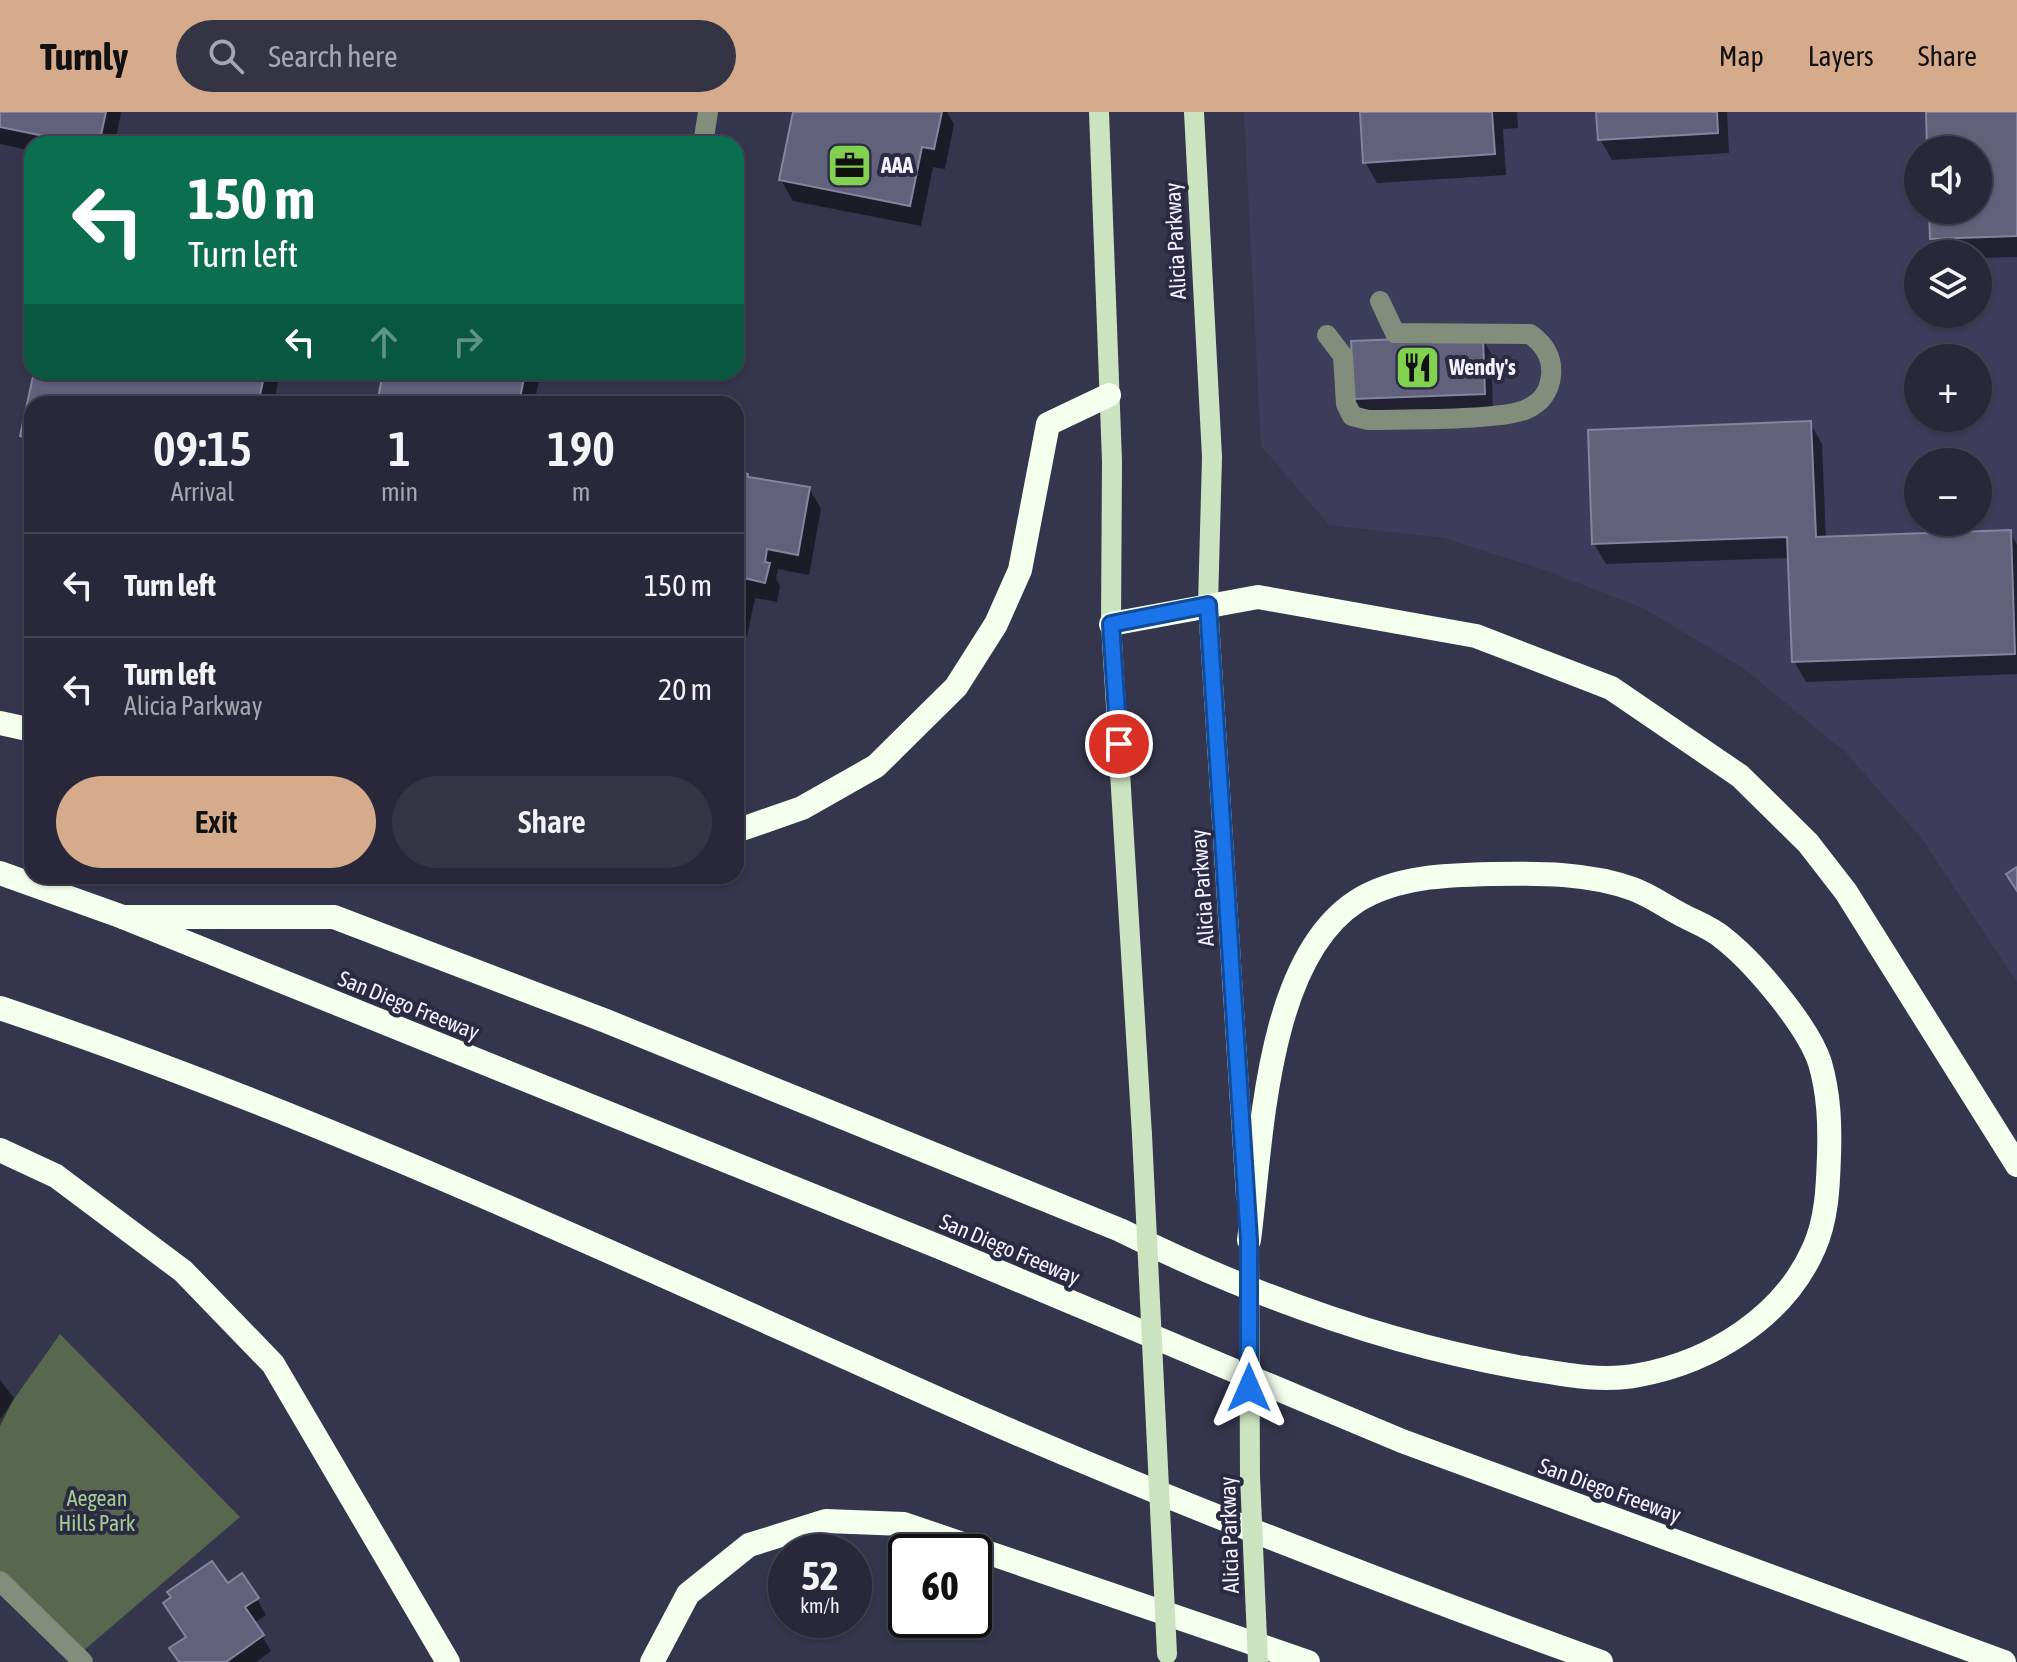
<!DOCTYPE html>
<html lang="en">
<head>
<meta charset="utf-8">
<style>
	:root { --surface:#28283a; --page:#343445; --text:#f1f3f6; --muted:#a5a6af; --line:#444454; --accent:#d6ab8b }
	body { margin:0; font-family:"Asap Condensed",sans-serif; background:var(--page); color:var(--text); height:100vh; display:flex; flex-direction:column; font-size:30px; white-space:nowrap }
	* { box-sizing:border-box; margin:0 }
	p { font-size:26px; color:var(--muted) }
	.icon { flex:none; width:44px; height:44px; fill:none; stroke:currentColor; stroke-width:2; stroke-linecap:round; stroke-linejoin:round }
	.map { position:relative; flex:1; overflow:hidden }
	.details { position:absolute; left:24px; top:284px; width:720px; height:488px; display:flex; flex-direction:column; background:var(--surface); border-radius:24px; box-shadow:0 2px 6px #0004,0 0 0 2px var(--line) }
	.details>* { flex:none }
	.hud { position:absolute; left:24px; top:24px; width:720px; height:244px; border-radius:24px; box-shadow:0 2px 6px #0004,0 0 0 2px var(--line); background:#0b6e4f; color:#fff; overflow:hidden }
	.tools { position:absolute; left:1904px; top:24px; display:grid; gap:16px }
	.tools a { display:grid; place-items:center; width:88px; height:88px; border-radius:50%; background:var(--surface); box-shadow:0 2px 6px #0004,0 0 0 2px var(--line); font-size:40px }
	.speed { position:absolute; left:768px; top:1422px; display:flex; gap:16px; font-size:40px; font-weight:700; text-align:center }
	.speed>* { display:grid; place-content:center; width:104px; height:104px; border-radius:50%; background:var(--surface); box-shadow:0 2px 6px #0004,0 0 0 2px var(--line); line-height:1 }
	.speed small { font-size:20px; font-weight:400 }
	.speed .limit { border:4px solid #111; border-radius:12px; background:#fff; color:#111 }
	.pin { position:absolute; display:grid; place-items:center; width:68px; height:68px; color:#fff; margin:-34px; border:4px solid #fff; border-radius:50%; box-shadow:0 2px 8px #0007 }
	.me { position:absolute; width:88px; margin:-44px; rotate:0deg; stroke-linejoin:round; filter:drop-shadow(0 0 6px #0008) }
	.turn { display:flex; align-items:center; gap:28px; height:168px; padding:0 32px; font-size:36px }
	.turn .icon { width:104px; height:104px; stroke-width:2.5 }
	.turn b { display:block; font-size:56px; line-height:68px }
	.lanes { display:flex; align-items:center; height:76px; padding:0 32px; background:#0003; justify-content:center; gap:40px; direction:ltr }
	.lanes .off { opacity:.35 }
	.eta { display:flex; justify-content:space-evenly; align-items:center; height:136px; text-align:center }
	.eta b { font-size:48px; font-weight:600; line-height:56px }
	.action { display:flex; gap:16px; margin-top:auto; padding:16px 32px }
	.action a { flex:1; height:92px; border-radius:48px; background:var(--accent); color:#111; font-size:32px; font-weight:600; line-height:92px; text-align:center }
	.action a+a { background:var(--page); color:var(--text) }
	ul { padding:0; list-style:none }
	li { display:flex; align-items:center; gap:24px; height:104px; padding:0 32px; border-top:2px solid var(--line) }
	li div { flex:1 }
	li b { display:block; font-size:30px }
	li em { font-style:normal }
	header { display:flex; align-items:center; gap:48px; box-sizing:border-box; height:112px; padding:0 40px; background:var(--accent); color:#111 }
	header strong { font-size:38px }
	nav { display:flex; gap:44px; margin-inline-start:auto; font-size:28px }
	.search { width:560px; height:72px; background:var(--page); display:flex; align-items:center; gap:20px; box-sizing:border-box; padding:0 28px; border-radius:44px; color:var(--muted); font-size:30px }
	.map>svg:first-child { display:block }
	.built { fill:#3d3c5b; fill-rule:evenodd }
	.green { fill:#57684e }
	.shadow { fill:#0007 }
	.building { fill:#62617c; stroke:#8484a1; stroke-width:2 }
	.lines { fill:none; stroke-linecap:round; stroke-linejoin:round }
	.minor { stroke:#828d7c; stroke-width:20 }
	.major { stroke:#cce3c0; stroke-width:20 }
	.highway { stroke:#f4ffee; stroke-width:24 }
	.major-bridge { stroke:#cce3c0; stroke-width:20 }
	.route-casing { stroke:#114b97; stroke-width:20 }
	.route { stroke:#1a73e8; stroke-width:14 }
	.labels { text-anchor:middle; stroke-width:8; stroke-linejoin:round; paint-order:stroke }
	.poi-label { font-size:22px; font-weight:bold; fill:#f2f2ff; stroke:#2b2a42; text-anchor:start }
	.street-label { font-size:22px; fill:#f2f2ff; stroke:#2b2a42 }
	.park-label { font-size:22px; fill:#a5cd91; stroke:#2b2a42 }
</style>
</head>
<body>
<header>
<strong>Turnly</strong>
<div class="search"><svg class="icon" aria-label="search" viewBox="0 0 24 24"><circle cx="10" cy="10" r="6"/><path d="M15 15l6 6"/></svg>Search here</div>
<nav><a>Map</a><a>Layers</a><a>Share</a></nav>
</header>
<div class="map">
<svg width="2017" height="1550" viewBox="0 0 2017 1550">
	<rect width="100%" height="100%" fill="#35354d"/>
	<!-- built -->
	<path class="built" d="M1244 0H2017V870L1922 727 1845 640 1743 556 1643 496 1544 458 1444 426 1329 413 1261 334ZM1918 38H1978V98H1918ZM1918 142H1978V202H1918ZM1918 246H1978V306H1918ZM1918 350H1978V410H1918Z"/>
	<!-- green -->
	<polygon class="green" points="60,1222 240,1405 83,1539 0,1470 0,1307"/>
	<!-- shadow -->
	<g class="shadow">
		<polygon points="0,0 121,0 115,32 32,32 32,39 0,32"/>
		<polygon points="795,0 947,0 954,12 945,57 933,55 921,114 793,89 781,68"/>
		<polygon points="1362,0 1517,0 1518,16 1503,17 1506,63 1377,71 1365,50"/>
		<polygon points="1598,0 1727,0 1729,41 1612,48 1600,27"/>
		<polygon points="1928,0 2017,0 2017,145 1978,146 1978,142 1941,142 1932,127 1931,98 1978,98 1978,38 1929,38"/>
		<polygon points="1482,226 1491,241 1493,297 1364,302 1355,287"/>
		<polygon points="36,260 280,260 274,292 32,292 32,341 22,324"/>
		<polygon points="385,260 541,260 534,292 379,292"/>
		<polygon points="1810,311 1822,332 1826,427 2010,420 2017,433 2017,562 1806,570 1794,549 1790,446 1606,452 1594,432"/>
		<polygon points="736,361 749,368 809,376 821,397 809,463 778,457 776,467 780,474 777,490 755,486 747,524 736,521"/>
		<polygon points="0,1268 14,1286 0,1314"/>
		<polygon points="227,1474 257,1487 266,1503 254,1511 271,1539 256,1550 179,1550 188,1526"/>
	</g>
	<!-- building -->
	<g class="building">
		<polygon points="0,0 106,0 99,32 83,32 0,15"/>
		<polygon points="793,0 942,0 934,37 922,35 910,94 779,68"/>
		<polygon points="1360,0 1492,0 1495,42 1363,51"/>
		<polygon points="1596,0 1717,0 1718,21 1598,28"/>
		<polygon points="1926,0 2017,0 2017,124 1930,127 1929,98 1978,98 1978,38 1927,38"/>
		<polygon points="1483,224 1485,282 1353,287 1351,229"/>
		<polygon points="34,260 265,260 258,292 32,292 32,327 20,324"/>
		<polygon points="383,260 525,260 519,292 377,292"/>
		<polygon points="1811,309 1816,425 2011,418 2015,542 1792,550 1787,425 1592,432 1588,318"/>
		<polygon points="736,359 748,362 748,365 810,375 798,443 767,437 765,450 770,451 765,471 744,466 736,502"/>
		<polygon points="2017,755 2017,779 2006,762"/>
		<polygon points="212,1449 228,1471 242,1461 259,1486 245,1495 264,1523 226,1550 179,1550 169,1536 186,1525 163,1491 171,1485 167,1480"/>
	</g>
	<g class="lines">
		<!-- minor -->
		<g class="minor">
			<polyline points="703,32 708,0"/>
			<path d="M1327 223 1343 244 1346 292 1352 304 1368 308C1402 307 1502 309 1527 297 1542 290 1549 280 1551 264 1553 246 1544 232 1530 222L1395 221 1380 189"/>
			<polyline points="0,1469 83,1550"/>
		</g>
		<!-- major -->
		<g class="major">
			<polyline points="1099,0 1112,349 1111,512 1142,1023"/>
			<polyline points="1194,0 1212,345 1208,493 1246,1084"/>
		</g>
		<!-- highway -->
		<g class="highway">
			<polyline points="1111,512 1258,485 1476,524 1611,576 1740,664 1808,731 1846,780 2017,1053"/>
			<polyline points="0,611 32,618"/>
			<polyline points="736,719 802,696 876,654 956,575 996,512 1020,458 1048,312 1109,283"/>
			<polyline points="0,761 123,805 942,1136 1402,1329 2004,1550"/>
			<path d="M123 805H334L606 909 1120 1118C1247 1181 1379 1230 1518 1255 1557 1261 1599 1271 1639 1263 1711 1250 1784 1205 1814 1136 1827 1107 1828 1074 1829 1044 1830 1012 1829 982 1820 951 1808 914 1754 850 1723 826 1712 816 1695 810 1682 803 1666 795 1650 783 1633 777 1589 761 1539 761 1493 762 1449 763 1396 764 1357 789 1265 848 1262 1029 1249 1128"/>
			<path d="M0 896C338 1009 660 1164 986 1308 1188 1396 1394 1475 1601 1550"/>
			<polyline points="0,1038 56,1064 183,1159 273,1252 448,1550"/>
			<polyline points="652,1550 688,1482 749,1433 826,1409 904,1412 1308,1550"/>
		</g>
		<!-- major-bridge -->
		<g class="major-bridge">
			<polyline points="1142,1023 1167,1542"/>
			<polyline points="1249,1128 1250,1364 1258,1550"/>
		</g>
	</g>
	<g class="lines">
		<defs>
			<polyline id="route" points="1119,632 1111,512 1208,493 1249,1128 1249,1276"/>
		</defs>
		<!-- route casing -->
		<use href="#route" class="route-casing"/>
		<!-- route -->
		<use href="#route" class="route"/>
	</g>
	<!-- icons -->
	<defs>
		<symbol id="office-square" viewBox="-11 -11 22 22"><rect x="-9" y="-9" width="18" height="18" rx="4" fill="#81d050" stroke="#2b2a42"/><path d="M-6-3h4V-5.5h4V-3h4V5H-6ZM-1-4.5V-3h2v-1.5ZM-6 0V1H6V0Z" fill="#111"/></symbol>
		<symbol id="restaurant-square" viewBox="-11 -11 22 22"><rect x="-9" y="-9" width="18" height="18" rx="4" fill="#81d050" stroke="#2b2a42"/><path d="M-5-6h1v4h1v-4h1v4h1v-4h1v5L-1.5 .5V6h-2V.5L-5-1ZM5-6V6H3V1.5H1.5Q1.5-4 5-6Z" fill="#111"/></symbol>
	</defs>
	<g fill-rule="evenodd">
		<use href="#office-square" x="824" y="28" width="51" height="51"/>
		<use href="#restaurant-square" x="1392" y="230" width="51" height="51"/>
	</g>
	<g class="labels">
		<!-- poi labels -->
		<g class="poi-label">
			<text x="881" y="61">AAA</text>
			<text x="1449" y="263">Wendy's</text>
		</g>
		<!-- street labels -->
		<g class="street-label">
			<text transform="translate(1175 129) rotate(-93)" y="8">Alicia Parkway</text>
			<text transform="translate(1202 776) rotate(-94)" y="8">Alicia Parkway</text>
			<text transform="translate(409 893) rotate(22)" y="8">San Diego Freeway</text>
			<text transform="translate(1010 1137) rotate(23)" y="8">San Diego Freeway</text>
			<text transform="translate(1610 1378) rotate(20)" y="8">San Diego Freeway</text>
			<text transform="translate(1229 1423) rotate(-92)" y="8">Alicia Parkway</text>
		</g>
		<!-- park labels -->
		<g class="park-label">
			<text x="97" y="1394">Aegean<tspan x="97" dy="25">Hills Park</tspan></text>
		</g>
	</g>
</svg>
<div class="tools">
<a><svg class="icon" aria-label="sound" viewBox="0 0 24 24"><path d="M4 9h4l5-4v14l-5-4H4zM17 9q2 3 0 6"/></svg></a>
<a><svg class="icon" aria-label="layers" viewBox="0 0 24 24"><path d="M12 4l9 5-9 5-9-5zM3 14l9 5 9-5"/></svg></a>
<a>+</a>
<a>−</a>
</div>
<div class="speed"><div>52<small>km/h</small></div><div class="limit">60</div></div>
<div class="pin" style="left:1119px;top:632px;background:#d93025"><svg class="icon" aria-label="arrive" viewBox="0 0 24 24"><path d="M6 21V4h12l-3 4 3 4H6"/></svg></div>
<svg class="me" style="left:1249px;top:1276px" viewBox="-20 -20 40 40"><path d="M0-17L14 15 0 8-14 15z" fill="#1a73e8" stroke="#fff" stroke-width="4"/></svg>
<div class="hud">
<div class="turn"><svg class="icon" aria-label="left" viewBox="0 0 24 24"><path d="M17 20v-9H6M10 6l-5 5 5 5"/></svg><div><b>150 m</b>Turn left</div></div>
<div class="lanes"><svg class="icon" aria-label="left" viewBox="0 0 24 24"><path d="M17 20v-9H6M10 6l-5 5 5 5"/></svg><svg class="icon off" aria-label="ahead" viewBox="0 0 24 24"><path d="M12 20V5M6 11l6-6 6 6"/></svg><svg class="icon off" aria-label="right" viewBox="0 0 24 24"><path d="M7 20v-9h11M14 6l5 5-5 5"/></svg></div>
</div>
<section class="details">
<div class="eta">
<div><b>09:15</b><p>Arrival</p></div>
<div><b>1</b><p>min</p></div>
<div><b>190</b><p>m</p></div>
</div>
<ul>
<li><svg class="icon" aria-label="left" viewBox="0 0 24 24"><path d="M17 20v-9H6M10 6l-5 5 5 5"/></svg><div><b>Turn left</b></div><em>150 m</em></li>
<li><svg class="icon" aria-label="left" viewBox="0 0 24 24"><path d="M17 20v-9H6M10 6l-5 5 5 5"/></svg><div><b>Turn left</b><p>Alicia Parkway</p></div><em>20 m</em></li>
</ul>
<div class="action"><a>Exit</a><a>Share</a></div>
</section>
</div>
</body>
</html>
